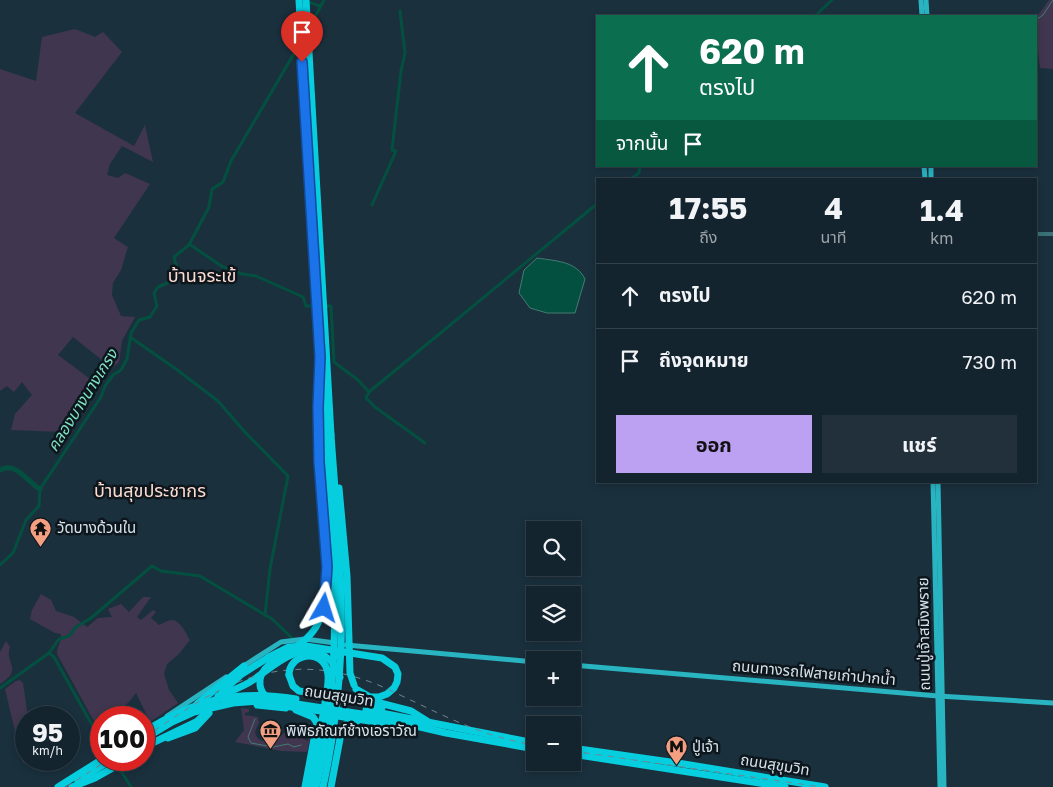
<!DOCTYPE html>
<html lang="th">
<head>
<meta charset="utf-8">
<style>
	:root { --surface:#14242e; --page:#21303a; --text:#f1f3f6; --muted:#9da4aa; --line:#33414a; --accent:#bca0f2 }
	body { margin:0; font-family:"Golos Text","Noto Sans Thai",sans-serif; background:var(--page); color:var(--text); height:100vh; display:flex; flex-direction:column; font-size:19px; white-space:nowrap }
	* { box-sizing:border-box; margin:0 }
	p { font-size:16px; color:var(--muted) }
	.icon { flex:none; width:28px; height:28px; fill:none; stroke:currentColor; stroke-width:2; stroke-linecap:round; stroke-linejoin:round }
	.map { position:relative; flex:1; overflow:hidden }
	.drawer { position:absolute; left:596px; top:178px; width:441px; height:305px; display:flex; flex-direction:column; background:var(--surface); border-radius:0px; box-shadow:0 2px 8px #0003,0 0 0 1px var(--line) }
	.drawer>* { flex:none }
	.top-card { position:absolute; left:596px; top:15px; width:441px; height:152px; border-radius:0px; box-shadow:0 2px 8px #0003,0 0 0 1px var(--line); background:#0b6e4f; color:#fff; overflow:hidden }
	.controls { position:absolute; left:526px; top:521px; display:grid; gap:10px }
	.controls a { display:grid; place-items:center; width:55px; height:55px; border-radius:0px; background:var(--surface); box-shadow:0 2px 8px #0003,0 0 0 1px var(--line); font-size:25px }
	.speed { position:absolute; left:15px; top:706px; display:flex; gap:10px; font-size:25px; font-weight:700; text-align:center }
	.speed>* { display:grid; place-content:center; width:65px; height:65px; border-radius:50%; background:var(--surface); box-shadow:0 2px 8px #0003,0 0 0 1px var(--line); line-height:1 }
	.speed small { font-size:12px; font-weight:400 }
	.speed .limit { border:8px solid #d22; background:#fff; color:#111 }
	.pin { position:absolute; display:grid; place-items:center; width:42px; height:42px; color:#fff; margin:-51px -21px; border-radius:50% 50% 50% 0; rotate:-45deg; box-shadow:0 0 5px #0007 }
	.pin .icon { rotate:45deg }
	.me { position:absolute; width:55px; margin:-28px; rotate:6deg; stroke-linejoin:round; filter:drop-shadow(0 0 4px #0008) }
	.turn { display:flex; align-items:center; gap:18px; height:105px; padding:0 20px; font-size:22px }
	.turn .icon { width:65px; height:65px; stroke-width:2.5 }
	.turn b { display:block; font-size:35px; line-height:42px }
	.then { display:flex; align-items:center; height:48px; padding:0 20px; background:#0003; gap:10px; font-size:19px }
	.eta { display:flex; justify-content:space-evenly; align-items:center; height:85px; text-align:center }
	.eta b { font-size:30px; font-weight:700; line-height:35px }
	.primary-button { display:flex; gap:10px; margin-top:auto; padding:10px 20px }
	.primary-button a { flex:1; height:58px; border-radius:0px; background:var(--accent); color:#111; font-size:20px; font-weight:700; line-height:58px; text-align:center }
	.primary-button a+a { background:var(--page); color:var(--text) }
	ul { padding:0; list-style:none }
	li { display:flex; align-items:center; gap:15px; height:65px; padding:0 20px; border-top:1px solid var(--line) }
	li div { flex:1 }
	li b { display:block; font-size:19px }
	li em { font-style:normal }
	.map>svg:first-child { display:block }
	.green { fill:#40364f }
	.water { fill:#045040; stroke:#437c73 }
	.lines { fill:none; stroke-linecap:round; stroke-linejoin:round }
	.stream { stroke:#437c73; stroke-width:1 }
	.canal { stroke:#045040; stroke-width:3 }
	.river { stroke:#045040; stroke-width:5 }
	.minor { stroke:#397177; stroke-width:4 }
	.major { stroke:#29b4c2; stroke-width:5 }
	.highway { stroke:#07cedf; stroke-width:7 }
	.rail { stroke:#72848f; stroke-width:1; stroke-dasharray:6 6; stroke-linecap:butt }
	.highway-bridge { stroke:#07cedf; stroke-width:7 }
	.route-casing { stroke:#114b97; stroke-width:12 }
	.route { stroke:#1a73e8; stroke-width:9 }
	.labels { text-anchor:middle; stroke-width:5; stroke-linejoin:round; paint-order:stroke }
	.poi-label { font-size:15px; fill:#d6e2eb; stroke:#0d161c; text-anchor:start }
	.street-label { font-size:15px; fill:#d6e2eb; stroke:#0d161c }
	.water-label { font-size:16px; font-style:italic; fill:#7ee1c4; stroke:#0d161c }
	.quarter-label { font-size:18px; fill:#fddcd1; stroke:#0d161c }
</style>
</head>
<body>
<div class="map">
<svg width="1053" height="787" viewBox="0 0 1053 787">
	<rect width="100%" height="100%" fill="#1a303d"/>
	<!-- green -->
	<g class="green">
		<polygon points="1049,0 1053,0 1053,69 1040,68 1038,50 1036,50 1036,18"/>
		<polygon points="75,29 95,37 103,32 122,52 75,113 134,146 145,125 153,162 122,146 110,164 107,175 118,178 125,173 150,184 114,238 128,247 121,270 113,283 112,295 121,316 135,317 122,341 119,362 112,368 73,337 58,355 97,384 61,432 11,430 15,414 32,395 22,382 14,392 7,386 0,391 0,69 36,81 42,37"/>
		<path d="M41 594 51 600 56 611 74 617 87 627 98 618 112 617 108 609 121 604 129 612 143 597H151L137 617 141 620 153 610 156 612 151 618 159 625C162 624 168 620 171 620 181 620 186 634 190 640L178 655 167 664 164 674 169 690 178 703 150 722 136 693C126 706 118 716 101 718V720L95 723 57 654C57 646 62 641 61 634L55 633 30 619 32 610Z"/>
		<path d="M6 641 10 647C4 663 24 669 0 684V652Z"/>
		<path d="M20 680 23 683 28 717 26 718V734L22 737C24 744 26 757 25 764L22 761 5 689 16 681Z"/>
		<path d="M241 708 249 709V712L245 713V715L258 717 259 722 255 732C257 743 267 743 274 736V728L278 730 281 736 286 731 299 733 298 736 308 741 309 735H311L307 752 281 751 235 742 244 730Z"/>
	</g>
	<!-- water -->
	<path class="water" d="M537 258C556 261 576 261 585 279L575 313H547L530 308 519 293 524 270Z"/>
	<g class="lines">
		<!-- stream -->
		<g class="stream">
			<polyline points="1036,20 1043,15 1053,0"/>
			<polyline points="255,719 248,737 251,743 273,747 288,744 294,747 301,745"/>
		</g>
		<!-- canal -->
		<g class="canal">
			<polyline points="306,1 320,6"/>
			<polyline points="815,16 832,0"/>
			<polyline points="310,26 324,0"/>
			<polyline points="631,179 639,173 640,166"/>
			<polyline points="372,205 396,151 392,150 401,71 405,53 400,11"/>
			<polyline points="189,244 223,267 242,274 256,276 303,297 306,306 315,306"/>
			<polyline points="324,306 331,306 334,362 358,380 369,392"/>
			<polyline points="130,337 176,369 218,401 244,431 288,476 270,569 265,615"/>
			<polyline points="425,443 375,407 366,398 369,392 598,203"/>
			<polyline points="0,565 13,553 26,520 39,506 40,489 101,397 105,386 113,375 121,370 127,359 131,333 139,320 150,317 157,306 154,293 158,287 172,281 177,269 174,257 189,245 209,207 212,189 223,182 231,161 299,45"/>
			<polyline points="49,653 54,657 101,741"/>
			<polyline points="0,688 49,653 59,639 69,636 76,627 91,618 152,566 161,571 200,576 272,619 292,638"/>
			<polyline points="119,768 131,787"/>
		</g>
		<!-- river -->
		<path class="river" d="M0 470C16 461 27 482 40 489"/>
		<!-- minor -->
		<polyline class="minor" points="1036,234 1053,234"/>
		<!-- major -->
		<g class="major">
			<polyline points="921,0 922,16"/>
			<polyline points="926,0 927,16"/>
			<polyline points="924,166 925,179"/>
			<polyline points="931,166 931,179"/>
			<polyline points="933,481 940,787"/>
			<polyline points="938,481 944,787"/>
			<polyline points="346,645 535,662"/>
			<polyline points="572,665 938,696 1053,703"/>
			<polyline points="242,667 281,642 305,639 335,643"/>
			<polyline points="167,716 226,677"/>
		</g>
		<!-- highway -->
		<g class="highway">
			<polyline points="299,0 320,361"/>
			<polyline points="306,0 331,435"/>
			<polyline points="319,380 319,462 324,536"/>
			<polyline points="269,657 289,647 306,646 382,658 395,667 398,674 397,682 394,688 387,694 379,697 370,697 356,689"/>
			<polyline points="289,675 293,686 299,691 348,698 382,708"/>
			<path d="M218 696C229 692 240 688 250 682 271 669 298 639 325 656 332 661 337 668 340 677"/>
			<polyline points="376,702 411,711 427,721"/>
			<polyline points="197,704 244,666"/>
			<polyline points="257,705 286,708"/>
			<polyline points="296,710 313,717 317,723 305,787"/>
			<polyline points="366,710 535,743"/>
			<polyline points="331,715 409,727"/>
			<path d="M144 732C194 700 237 689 296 699"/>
			<polyline points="168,738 195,728 209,713"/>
			<polyline points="144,739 172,722 194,712 233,703 271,700 368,715 446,733 535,749"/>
			<polyline points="572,748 684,764 825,787"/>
			<polyline points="572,754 785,787"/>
			<polyline points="78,781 111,760"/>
			<polyline points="58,787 101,760"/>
			<polyline points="72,787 95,778 127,760"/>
			<polyline points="331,787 342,728 347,723 357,721"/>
		</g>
		<!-- rail -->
		<g class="rail">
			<path d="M144 737C168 722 192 704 218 691 281 659 339 664 400 695 447 717 483 737 535 745"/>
			<polyline points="572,751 821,787"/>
			<polyline points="66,787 108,760"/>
		</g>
		<!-- highway-bridge -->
		<g class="highway-bridge">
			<polyline points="339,488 347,576 350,673 354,685"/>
			<polyline points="324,536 327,570"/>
			<path d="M327 567C326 587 327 609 316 627 305 645 285 652 269 665 263 670 259 677 260 685 263 710 310 709 330 712"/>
			<path d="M289 675C289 654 321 648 327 670 330 678 327 689 326 697L311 787"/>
			<polyline points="144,747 196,722 205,714 225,689 242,674 269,657"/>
			<path d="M316 787C350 646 329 500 320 357"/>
			<path d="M323 787C333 742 339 694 341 648 343 577 336 506 331 435"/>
		</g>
	</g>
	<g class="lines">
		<defs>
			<polyline id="route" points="302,62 320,357 318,407 319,462 327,567 324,608"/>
		</defs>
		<!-- route casing -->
		<use href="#route" class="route-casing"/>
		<!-- route -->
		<use href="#route" class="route"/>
	</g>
	<!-- icons -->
	<defs>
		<symbol id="temple-pin" viewBox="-11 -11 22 30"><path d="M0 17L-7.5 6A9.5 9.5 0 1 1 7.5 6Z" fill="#f39f82" stroke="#0d161c"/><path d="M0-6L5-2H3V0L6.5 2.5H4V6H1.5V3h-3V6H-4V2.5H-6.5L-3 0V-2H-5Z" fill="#111"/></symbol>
		<symbol id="museum-pin" viewBox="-11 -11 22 30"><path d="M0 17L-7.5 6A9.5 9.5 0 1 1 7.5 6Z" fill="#f39f82" stroke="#0d161c"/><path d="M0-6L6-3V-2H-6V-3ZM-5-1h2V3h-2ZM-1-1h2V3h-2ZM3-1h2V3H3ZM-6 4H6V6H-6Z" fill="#111"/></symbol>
		<symbol id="metro-pin" viewBox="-11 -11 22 30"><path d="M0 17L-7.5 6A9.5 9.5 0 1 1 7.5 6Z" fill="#f39f82" stroke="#0d161c"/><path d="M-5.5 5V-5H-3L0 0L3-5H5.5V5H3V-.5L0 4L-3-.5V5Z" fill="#111"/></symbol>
	</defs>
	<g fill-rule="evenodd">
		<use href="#temple-pin" x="28" y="516" width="25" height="34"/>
		<use href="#museum-pin" x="258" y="718" width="25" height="34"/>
		<use href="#metro-pin" x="664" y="734" width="25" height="34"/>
	</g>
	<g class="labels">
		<!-- poi labels -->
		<g class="poi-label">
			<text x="57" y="533">วัดบางด้วนใน</text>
			<text x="286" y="736">พิพิธภัณฑ์ช้างเอราวัณ</text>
			<text x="692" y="752">ปู่เจ้า</text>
		</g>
		<!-- street labels -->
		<g class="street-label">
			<text transform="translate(924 634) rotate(-91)" y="5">ถนนปู่เจ้าสมิงพราย</text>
			<text transform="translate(814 673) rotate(5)" y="5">ถนนทางรถไฟสายเก่าปากน้ำ</text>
			<text transform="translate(339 696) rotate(9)" y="5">ถนนสุขุมวิท</text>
			<text transform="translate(775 765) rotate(9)" y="5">ถนนสุขุมวิท</text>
		</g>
		<!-- water labels -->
		<g class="water-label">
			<text transform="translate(82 400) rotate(-58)" y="6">คลองบางนางเกรง</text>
		</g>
		<!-- quarter labels -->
		<g class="quarter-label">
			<text x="202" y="282">บ้านจระเข้</text>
			<text x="150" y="497">บ้านสุขประชากร</text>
		</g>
	</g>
</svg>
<div class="controls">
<a><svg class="icon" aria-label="search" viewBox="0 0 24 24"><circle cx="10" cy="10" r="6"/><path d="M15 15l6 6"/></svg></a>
<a><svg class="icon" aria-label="layers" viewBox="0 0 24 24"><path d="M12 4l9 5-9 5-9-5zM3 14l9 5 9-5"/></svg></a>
<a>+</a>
<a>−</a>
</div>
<div class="speed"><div>95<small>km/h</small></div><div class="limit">100</div></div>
<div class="pin" style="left:302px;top:62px;background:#d93025"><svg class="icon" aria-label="arrive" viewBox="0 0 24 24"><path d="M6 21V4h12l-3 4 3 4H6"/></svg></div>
<svg class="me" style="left:324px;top:608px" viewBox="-20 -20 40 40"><path d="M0-17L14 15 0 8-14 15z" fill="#1a73e8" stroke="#fff" stroke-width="4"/></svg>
<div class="top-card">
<div class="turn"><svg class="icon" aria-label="ahead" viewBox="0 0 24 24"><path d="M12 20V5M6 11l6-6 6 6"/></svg><div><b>620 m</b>ตรงไป</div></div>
<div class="then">จากนั้น<svg class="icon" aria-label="arrive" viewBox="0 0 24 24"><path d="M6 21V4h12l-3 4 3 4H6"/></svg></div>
</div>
<section class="drawer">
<div class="eta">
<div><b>17:55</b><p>ถึง</p></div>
<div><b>4</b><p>นาที</p></div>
<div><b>1.4</b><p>km</p></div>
</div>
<ul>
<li><svg class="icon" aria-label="ahead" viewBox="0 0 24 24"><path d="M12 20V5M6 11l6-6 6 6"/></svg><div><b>ตรงไป</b></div><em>620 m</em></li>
<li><svg class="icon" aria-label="arrive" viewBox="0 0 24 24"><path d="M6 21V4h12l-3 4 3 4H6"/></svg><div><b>ถึงจุดหมาย</b></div><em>730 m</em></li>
</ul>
<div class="primary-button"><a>ออก</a><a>แชร์</a></div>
</section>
</div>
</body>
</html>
